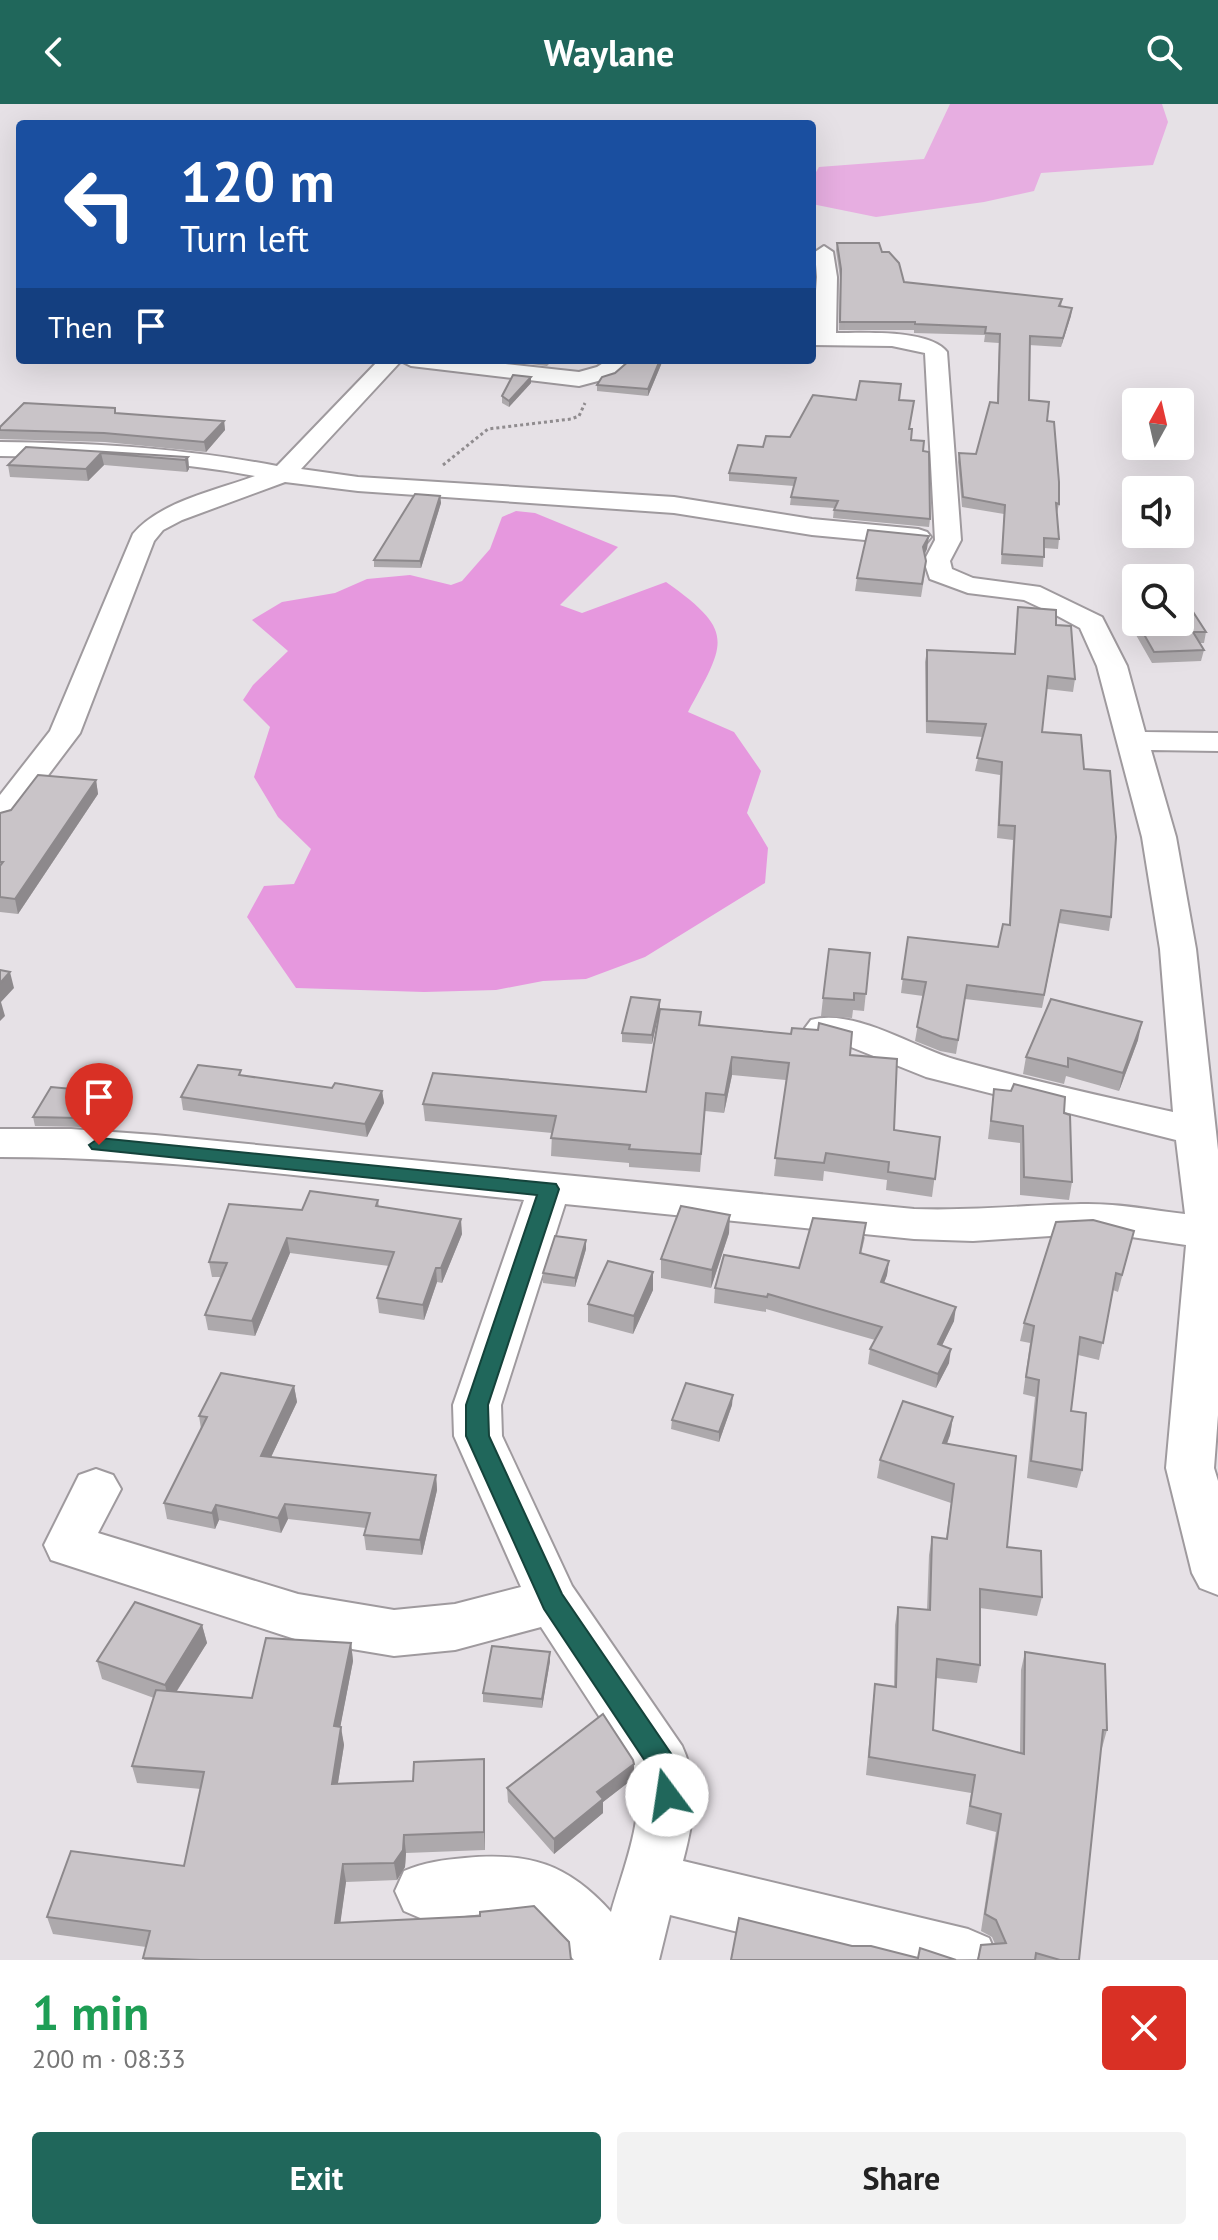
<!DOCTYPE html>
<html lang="en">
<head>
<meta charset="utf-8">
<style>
	:root { --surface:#fff; --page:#f2f2f2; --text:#222; --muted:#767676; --accent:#20675b }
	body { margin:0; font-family:"PT Sans",sans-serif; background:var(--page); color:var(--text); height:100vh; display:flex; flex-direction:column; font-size:30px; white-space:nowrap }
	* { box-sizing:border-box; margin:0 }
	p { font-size:26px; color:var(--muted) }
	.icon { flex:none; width:44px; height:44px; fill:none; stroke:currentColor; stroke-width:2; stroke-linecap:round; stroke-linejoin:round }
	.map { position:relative; height:1856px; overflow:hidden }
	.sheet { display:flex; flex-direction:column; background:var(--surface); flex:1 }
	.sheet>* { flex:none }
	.banner { position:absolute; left:16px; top:16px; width:800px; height:244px; border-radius:8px; box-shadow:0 8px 32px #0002; background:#1a4fa0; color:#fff; overflow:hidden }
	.needle { width:52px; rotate:8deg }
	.tools { position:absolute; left:1122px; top:284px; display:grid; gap:16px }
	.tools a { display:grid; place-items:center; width:72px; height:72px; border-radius:8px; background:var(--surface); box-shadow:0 8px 32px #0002; font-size:40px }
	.pin { position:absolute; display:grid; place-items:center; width:68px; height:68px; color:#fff; margin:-82px -34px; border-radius:50% 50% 50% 0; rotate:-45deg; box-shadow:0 0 8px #0007 }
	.pin .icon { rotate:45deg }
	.me { position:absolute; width:88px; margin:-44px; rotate:346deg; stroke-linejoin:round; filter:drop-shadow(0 0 6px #0008) }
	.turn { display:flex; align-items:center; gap:28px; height:168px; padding:0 32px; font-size:36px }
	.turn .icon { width:104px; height:104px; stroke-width:2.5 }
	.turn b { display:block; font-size:56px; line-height:68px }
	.then { display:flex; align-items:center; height:76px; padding:0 32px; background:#0003; gap:16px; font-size:30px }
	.round { display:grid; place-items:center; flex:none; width:84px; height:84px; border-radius:8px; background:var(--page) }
	.headline { display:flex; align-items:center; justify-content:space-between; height:136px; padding:0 32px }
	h1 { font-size:48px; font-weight:700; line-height:60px; color:#1e9e55 }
	.cta { display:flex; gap:16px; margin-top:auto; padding:16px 32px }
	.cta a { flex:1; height:92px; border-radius:8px; background:var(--accent); color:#fff; font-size:32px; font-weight:700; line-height:92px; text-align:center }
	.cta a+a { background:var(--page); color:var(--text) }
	header { display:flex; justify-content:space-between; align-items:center; height:104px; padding:0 32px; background:var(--accent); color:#fff; font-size:36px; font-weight:700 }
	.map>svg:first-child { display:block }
	.green { fill:#e7aee1 }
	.water { fill:#e698de }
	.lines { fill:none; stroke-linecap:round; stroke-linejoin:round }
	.street-casing { stroke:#9f9a9e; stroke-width:4 }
	.path { stroke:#908c8f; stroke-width:3; stroke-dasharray:3 3; stroke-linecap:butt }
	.street { fill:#fff; fill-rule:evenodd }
	.wall { fill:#ada9ac }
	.shaded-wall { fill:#8d898c }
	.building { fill:#c9c4c8; stroke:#8d898c; stroke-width:2 }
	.route { fill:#20675b; stroke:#15433b; stroke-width:2 }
</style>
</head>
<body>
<header><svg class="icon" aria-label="back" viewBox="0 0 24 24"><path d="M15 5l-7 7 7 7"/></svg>Waylane<svg class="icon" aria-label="search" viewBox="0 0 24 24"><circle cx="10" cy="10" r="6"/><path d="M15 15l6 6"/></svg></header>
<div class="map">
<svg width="1218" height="1856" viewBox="0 0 1218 1856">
	<rect width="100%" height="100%" fill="#e6e1e6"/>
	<!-- green -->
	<polygon class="green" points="950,0 1162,0 1168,18 1153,61 1041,69 1034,87 984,98 876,113 812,100 812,75 819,63 924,55"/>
	<!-- water -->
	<path class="water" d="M516 407 535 409 618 443 560 501 582 509 666 478C737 528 725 539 688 608L734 628 761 667 747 709 768 744 765 779 645 853 586 875 543 877 496 886 424 888 296 884 247 813 264 782 294 780 311 745 278 713 254 673 270 623 243 596 253 581 288 547 252 516 282 498 335 489 367 475 410 471 451 481 462 477 490 445 502 413Z"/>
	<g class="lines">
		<defs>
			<g id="street">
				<path d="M824 142 833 148 837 173 836 229C863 229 930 225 947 248L961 436 950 457 952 465 973 474 1040 483 1102 513 1127 562 1145 628 1218 629V647L1151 646 1176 733 1196 845 1218 1046V1311L1214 1364 1218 1377V1491L1200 1484 1192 1469 1166 1364 1186 1141 1118 1131 1081 1130 973 1137 914 1135 565 1100 501 1301 502 1332 572 1482 682 1642C700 1681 694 1715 683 1757L968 1825 989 1834 998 1855 850 1856 670 1811 659 1856H574L545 1824 530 1812 494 1809 425 1816 404 1807 395 1787 404 1767C425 1758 443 1756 465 1754 529 1748 568 1760 611 1808 623 1765 645 1714 636 1669L541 1523 455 1546 394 1552 298 1536 51 1456 44 1441 79 1371 96 1365 113 1371 121 1385 98 1429 298 1490 394 1506 455 1500 521 1483 454 1332 453 1301 524 1096C350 1078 175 1053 0 1053V1025H71L155 1031 914 1105C970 1107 1025 1101 1081 1100 1116 1099 1151 1106 1185 1110L1176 1036 926 973 841 939 811 932 805 924 811 916C855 904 914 944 957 956 1028 976 1101 992 1173 1008L1160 845 1142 733 1097 562 1080 524 1054 510 1024 496 968 489 930 475 924 457 935 436 925 249 892 242 812 241 817 173 815 148Z"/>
				<path d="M379 256H469L579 268 597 263 608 256H634L613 273 579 282 411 262 401 257 301 365 358 373 674 393 812 415 918 425 927 428 931 433 927 438 918 441 812 431 674 409 358 387 285 378 182 416 163 426 154 437 80 629 12 719 0 722V691L50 627 133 430C161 397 215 387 255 372 170 356 86 353 0 352V338C97 339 182 344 277 362Z"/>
			</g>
		</defs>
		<!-- street casing -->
		<use href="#street" class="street-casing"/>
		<!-- path -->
		<polyline class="path" points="443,361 488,325 571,315 579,312 585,299"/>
		<!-- street -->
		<use href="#street" class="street"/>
	</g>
	<!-- wall -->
	<g class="wall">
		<polygon points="837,139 882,148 904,178 1062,195 1061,203 1072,204 1061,243 1029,241 1029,296 1047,317 1059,400 1057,409 1059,435 1058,445 1044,444 1043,463 1001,460 1004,410 962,403 958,358 959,349 976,350 997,299 999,239 984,238 985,231 914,229 914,226 839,226 840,173 836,146"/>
		<polygon points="522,256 573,256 568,259 551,258 547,262 522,259"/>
		<polygon points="630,256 663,256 648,292 597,287 597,281 615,269"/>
		<polygon points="531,273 531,279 509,303 502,299 502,292"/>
		<polygon points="856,296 899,296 910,325 911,336 923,348 930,415 929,423 833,414 834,404 790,401 791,393 794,382 729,377 729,369 763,343 790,333"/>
		<polygon points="116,309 224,317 225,326 206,348 105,338 0,335 0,323"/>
		<polygon points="26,343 188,353 189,365 187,368 104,361 88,377 10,373 8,361"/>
		<polygon points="440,392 441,399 421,464 374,463 374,456"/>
		<polygon points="927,445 925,450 925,469 921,493 855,487 857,474"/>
		<polygon points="1136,498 1136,518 1180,518 1206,528 1204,539 1200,539 1204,546 1201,557 1152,559 1124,510 1126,499"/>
		<polygon points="1018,503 1056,521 1075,575 1073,588 1047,585 1042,628 1084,665 1111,813 1109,827 1059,819 1042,904 965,895 956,950 940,947 915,937 923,892 901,889 908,833 998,843 1009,820 1013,736 997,734 1000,671 975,667 983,633 926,629 925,558 927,546 1014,550"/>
		<polygon points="96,676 98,690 18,810 0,808 0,709"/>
		<polygon points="870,849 864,907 853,906 852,914 821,912 823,894"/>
		<polygon points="660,905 700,921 850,951 894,1026 940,1033 932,1093 886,1086 887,1076 824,1067 823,1077 774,1072 786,976 732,971 724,1009 705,1007 700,1068 629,1063 629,1059 551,1052 552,1029 425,1017 423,1000 646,988 659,907 652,940 622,938 622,929"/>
		<polygon points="1138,936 1119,987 1066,972 1064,980 1023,970 1026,953"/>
		<polygon points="242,971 332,984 382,987 384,999 367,1033 183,1006 181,993"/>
		<polygon points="994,985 1064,1009 1072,1078 1069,1096 1020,1091 1020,1039 988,1035"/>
		<polygon points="96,996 81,1023 35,1022 33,1013"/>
		<polygon points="378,1096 379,1103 462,1130 442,1179 437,1178 424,1216 379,1209 377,1194 389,1162 290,1149 255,1232 208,1226 205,1211 221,1173 212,1173 209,1158 302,1106"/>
		<polygon points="1134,1127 1118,1188 1113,1186 1099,1256 1078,1251 1071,1307 1082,1366 1077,1384 1027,1374 1035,1293 1023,1290 1030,1239 1020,1237 1024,1219"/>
		<polygon points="729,1129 711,1184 661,1174 661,1155"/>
		<polygon points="865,1133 861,1150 889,1157 887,1171 884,1179 954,1217 942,1241 949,1259 936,1284 868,1260 870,1245 875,1236 766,1205 766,1208 714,1199 715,1184 799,1164"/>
		<polygon points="586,1145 575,1183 543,1179 543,1169"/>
		<polygon points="653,1186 633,1230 588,1218 588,1200"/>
		<polygon points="294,1282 297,1298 271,1353 436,1371 437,1386 422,1451 366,1446 364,1431 366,1424 288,1415 281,1429 219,1416 215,1425 167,1415 164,1399 201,1325 199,1312"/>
		<polygon points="732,1301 719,1338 671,1325 672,1316"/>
		<polygon points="953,1313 950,1331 947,1340 1007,1443 1042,1493 1037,1512 980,1504 980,1561 977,1579 936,1574 933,1626 1020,1649 1021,1566 1025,1548 1107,1626 1102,1644 1101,1644 1079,1856 977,1856 981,1841 995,1840 992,1833 981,1827 996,1728 966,1720 971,1689 866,1671 873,1598 875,1580 894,1582 895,1521 898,1503 927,1506 929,1451 932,1433 946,1435 951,1399 877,1374 880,1356"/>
		<polygon points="202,1521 207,1539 177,1587 252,1594 351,1539 353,1557 340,1623 344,1641 338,1679 413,1677 484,1655 485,1673 485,1746 406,1749 405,1763 397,1776 346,1778 340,1819 571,1856 144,1856 146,1843 53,1830 47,1813 184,1762 201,1685 137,1679 132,1662 154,1594 102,1575 97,1557"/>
		<polygon points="550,1548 550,1557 542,1604 483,1598 483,1589"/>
		<polygon points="634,1660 634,1674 603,1698 603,1709 554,1750 508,1698 507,1684"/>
	</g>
	<!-- shaded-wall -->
	<g class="shaded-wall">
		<polygon points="1072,204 1071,212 1061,243 1063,234"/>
		<polygon points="660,256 663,256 648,292 648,285"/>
		<polygon points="531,273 531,279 509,303 509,297"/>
		<polygon points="224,317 225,326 206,348 204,338"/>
		<polygon points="101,349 104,361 88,377 86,365"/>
		<polygon points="188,353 189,365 187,368 185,356"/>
		<polygon points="440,392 441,399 421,464 420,457"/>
		<polygon points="929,432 927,445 921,456 923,443"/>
		<polygon points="96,676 98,690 18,810 15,795"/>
		<polygon points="10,868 14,884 1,898 5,912 0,917 0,879"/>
		<polygon points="660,896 660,905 652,940 652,931"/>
		<polygon points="1142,918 1138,936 1119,987 1123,969"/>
		<polygon points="732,953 732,971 724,1009 725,991"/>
		<polygon points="94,987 96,996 81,1023 79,1014"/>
		<polygon points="382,987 384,999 367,1033 365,1020"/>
		<polygon points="730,1111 729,1129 711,1184 712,1166"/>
		<polygon points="461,1115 462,1130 442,1179 441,1164"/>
		<polygon points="287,1134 290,1149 255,1232 252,1217"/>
		<polygon points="586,1136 586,1145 575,1183 575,1174"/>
		<polygon points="889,1157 887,1171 879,1192 881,1178"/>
		<polygon points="436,1164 437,1178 424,1216 423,1201"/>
		<polygon points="653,1168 653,1186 633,1230 634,1212"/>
		<polygon points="956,1203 954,1217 936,1254 938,1240"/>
		<polygon points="951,1245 949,1259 936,1284 938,1270"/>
		<polygon points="294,1282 297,1298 264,1368 261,1352"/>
		<polygon points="733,1291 732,1301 719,1338 719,1328"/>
		<polygon points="953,1313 950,1331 940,1357 943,1339"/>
		<polygon points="436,1371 437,1386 422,1451 420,1436"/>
		<polygon points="285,1400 288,1415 281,1429 278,1414"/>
		<polygon points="216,1401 219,1416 215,1425 212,1409"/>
		<polygon points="202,1521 207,1539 169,1599 165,1581"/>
		<polygon points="351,1539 353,1557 337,1640 334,1622"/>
		<polygon points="550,1548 550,1557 542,1604 542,1595"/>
		<polygon points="341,1623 344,1641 335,1697 332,1680"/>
		<polygon points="484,1655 485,1673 485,1746 484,1728"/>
		<polygon points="634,1660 634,1674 603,1698 603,1709 554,1750 554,1735 597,1688"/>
		<polygon points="404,1731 406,1749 405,1763 397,1776 394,1759"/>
		<polygon points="343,1760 346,1778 338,1836 335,1819"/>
	</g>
	<!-- building -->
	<g class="building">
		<polygon points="837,139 879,139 882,148 889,148 899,159 904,178 1062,195 1059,202 1072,204 1063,234 1030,232 1029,296 1049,298 1047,317 1054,318 1059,378 1059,400 1056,399 1059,435 1044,434 1044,453 1002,450 1005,401 963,393 959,349 976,350 990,298 998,299 1000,230 985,229 986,223 915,220 915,218 840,218 841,165"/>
		<polygon points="630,256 660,256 648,285 597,281 602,273 615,269"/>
		<polygon points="513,271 531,273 509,297 502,292"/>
		<polygon points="860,277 901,280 899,296 914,297 909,325 912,325 911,336 924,337 923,347 929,348 930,415 834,406 838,397 791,393 796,374 729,369 738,341 763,343 766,332 790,333 813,291 856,296"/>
		<polygon points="24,299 115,304 115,309 224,317 204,338 104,329 0,326 0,323"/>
		<polygon points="26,343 188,353 185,356 101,349 86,365 8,361"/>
		<polygon points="415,390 440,392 420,457 374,456"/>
		<polygon points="868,426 929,432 923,443 926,457 922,480 857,474"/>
		<polygon points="1180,497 1186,497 1206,528 1193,528 1204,546 1154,548 1137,518 1180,518"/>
		<polygon points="1136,498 1136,516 1126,499"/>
		<polygon points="1018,503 1056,506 1056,521 1071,522 1075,575 1048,572 1042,628 1081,631 1084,665 1110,667 1116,733 1111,813 1061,806 1044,891 967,881 958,936 942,933 917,923 926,878 902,875 908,833 998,843 1003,820 1010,821 1015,722 999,721 1002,658 977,654 986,620 927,617 927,546 1015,550"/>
		<polygon points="38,671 96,676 15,795 0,793 0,762 3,758 0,758 0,709 11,706"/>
		<polygon points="829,845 870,849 866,890 854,889 854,896 823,894"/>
		<polygon points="0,866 10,868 0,879"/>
		<polygon points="631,893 660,896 652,931 622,929"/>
		<polygon points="1051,895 1142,918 1123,969 1068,954 1068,963 1026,953"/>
		<polygon points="660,905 701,908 699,921 791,930 792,924 818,926 819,919 852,928 850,951 897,955 894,1026 940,1033 935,1075 888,1068 889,1058 826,1049 824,1059 775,1054 789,959 732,953 725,991 706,989 701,1050 629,1045 630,1041 551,1034 556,1012 423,1000 433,969 646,988"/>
		<polygon points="198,961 241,966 239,971 332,984 335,979 382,987 365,1020 181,993"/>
		<polygon points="1014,980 1065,993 1064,1009 1070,1011 1072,1078 1024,1073 1023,1022 991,1017 994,985 1011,987"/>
		<polygon points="51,983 94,987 79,1014 33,1013"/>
		<polygon points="310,1087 378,1096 376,1102 461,1115 441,1164 436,1164 423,1201 377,1194 394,1148 287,1134 252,1217 205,1211 227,1159 209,1158 229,1100 302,1106"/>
		<polygon points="681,1102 730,1111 712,1166 661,1155"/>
		<polygon points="813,1114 866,1119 860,1149 889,1157 881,1178 956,1203 938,1240 951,1245 938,1270 870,1245 882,1223 768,1190 767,1193 715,1184 724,1151 799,1164"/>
		<polygon points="1093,1116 1134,1127 1122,1171 1116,1169 1103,1239 1080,1233 1071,1307 1086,1309 1082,1366 1031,1357 1039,1276 1026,1273 1034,1222 1024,1219 1056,1118"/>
		<polygon points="555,1132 586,1136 575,1174 543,1169"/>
		<polygon points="608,1157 653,1168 634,1212 588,1200"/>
		<polygon points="221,1269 294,1282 261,1352 436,1371 420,1436 364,1431 370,1409 285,1400 278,1414 216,1401 212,1409 164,1399 207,1313 199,1312"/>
		<polygon points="686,1279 733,1291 719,1328 672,1316"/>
		<polygon points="903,1297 953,1313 943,1339 1016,1352 1007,1443 1041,1447 1042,1493 980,1485 980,1561 937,1555 933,1626 1024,1650 1025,1548 1105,1560 1107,1626 1103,1626 1079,1856 1060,1856 1036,1849 1035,1856 978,1856 981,1841 1006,1839 996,1816 985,1810 1001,1710 970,1702 975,1671 869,1653 875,1580 896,1583 898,1503 930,1506 932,1433 947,1435 954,1380 880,1356"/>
		<polygon points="135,1498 202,1521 165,1581 97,1557"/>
		<polygon points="266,1534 351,1539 334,1622 341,1623 332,1680 413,1677 414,1658 484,1655 484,1728 404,1731 403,1746 394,1759 343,1760 335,1819 480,1812 480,1808 534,1802 569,1838 571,1856 201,1856 143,1854 150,1827 47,1813 71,1747 184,1762 204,1668 132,1662 156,1586 252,1594"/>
		<polygon points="492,1542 550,1548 542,1595 483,1589"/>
		<polygon points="603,1610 633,1656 634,1660 597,1688 603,1695 554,1735 507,1684"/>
		<polygon points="739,1814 852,1842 871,1842 918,1854 920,1844 956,1856 731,1856"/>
	</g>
	<!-- route -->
	<path class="route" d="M99 1034 556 1080 559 1085 488 1301 489 1332 562 1490 672 1651C679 1668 685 1683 677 1700L667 1704 658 1700 651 1666 544 1505 466 1332V1301L537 1091 92 1045 89 1041Z"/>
</svg>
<div class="tools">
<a><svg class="needle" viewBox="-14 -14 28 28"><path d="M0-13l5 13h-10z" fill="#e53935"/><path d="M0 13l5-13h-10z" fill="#767676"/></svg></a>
<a><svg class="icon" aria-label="sound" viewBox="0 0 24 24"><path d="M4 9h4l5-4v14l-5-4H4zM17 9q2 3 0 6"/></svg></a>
<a><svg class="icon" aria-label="search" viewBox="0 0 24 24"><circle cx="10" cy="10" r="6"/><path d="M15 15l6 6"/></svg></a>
</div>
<div class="pin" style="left:99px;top:1041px;background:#d93025"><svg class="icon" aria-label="arrive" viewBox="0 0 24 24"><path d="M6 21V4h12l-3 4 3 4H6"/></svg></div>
<svg class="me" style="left:667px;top:1691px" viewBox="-20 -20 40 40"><circle r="19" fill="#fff"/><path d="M0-13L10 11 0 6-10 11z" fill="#20675b"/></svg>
<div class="banner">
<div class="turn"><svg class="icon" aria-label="left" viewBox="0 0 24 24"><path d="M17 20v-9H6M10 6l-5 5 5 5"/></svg><div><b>120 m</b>Turn left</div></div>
<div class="then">Then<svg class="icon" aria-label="arrive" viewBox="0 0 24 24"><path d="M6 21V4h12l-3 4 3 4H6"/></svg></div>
</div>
</div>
<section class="sheet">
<div class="headline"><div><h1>1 min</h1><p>200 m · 08:33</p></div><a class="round" style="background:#d93025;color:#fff"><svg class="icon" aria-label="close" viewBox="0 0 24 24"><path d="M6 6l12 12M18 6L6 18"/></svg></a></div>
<div class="cta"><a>Exit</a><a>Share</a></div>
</section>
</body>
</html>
